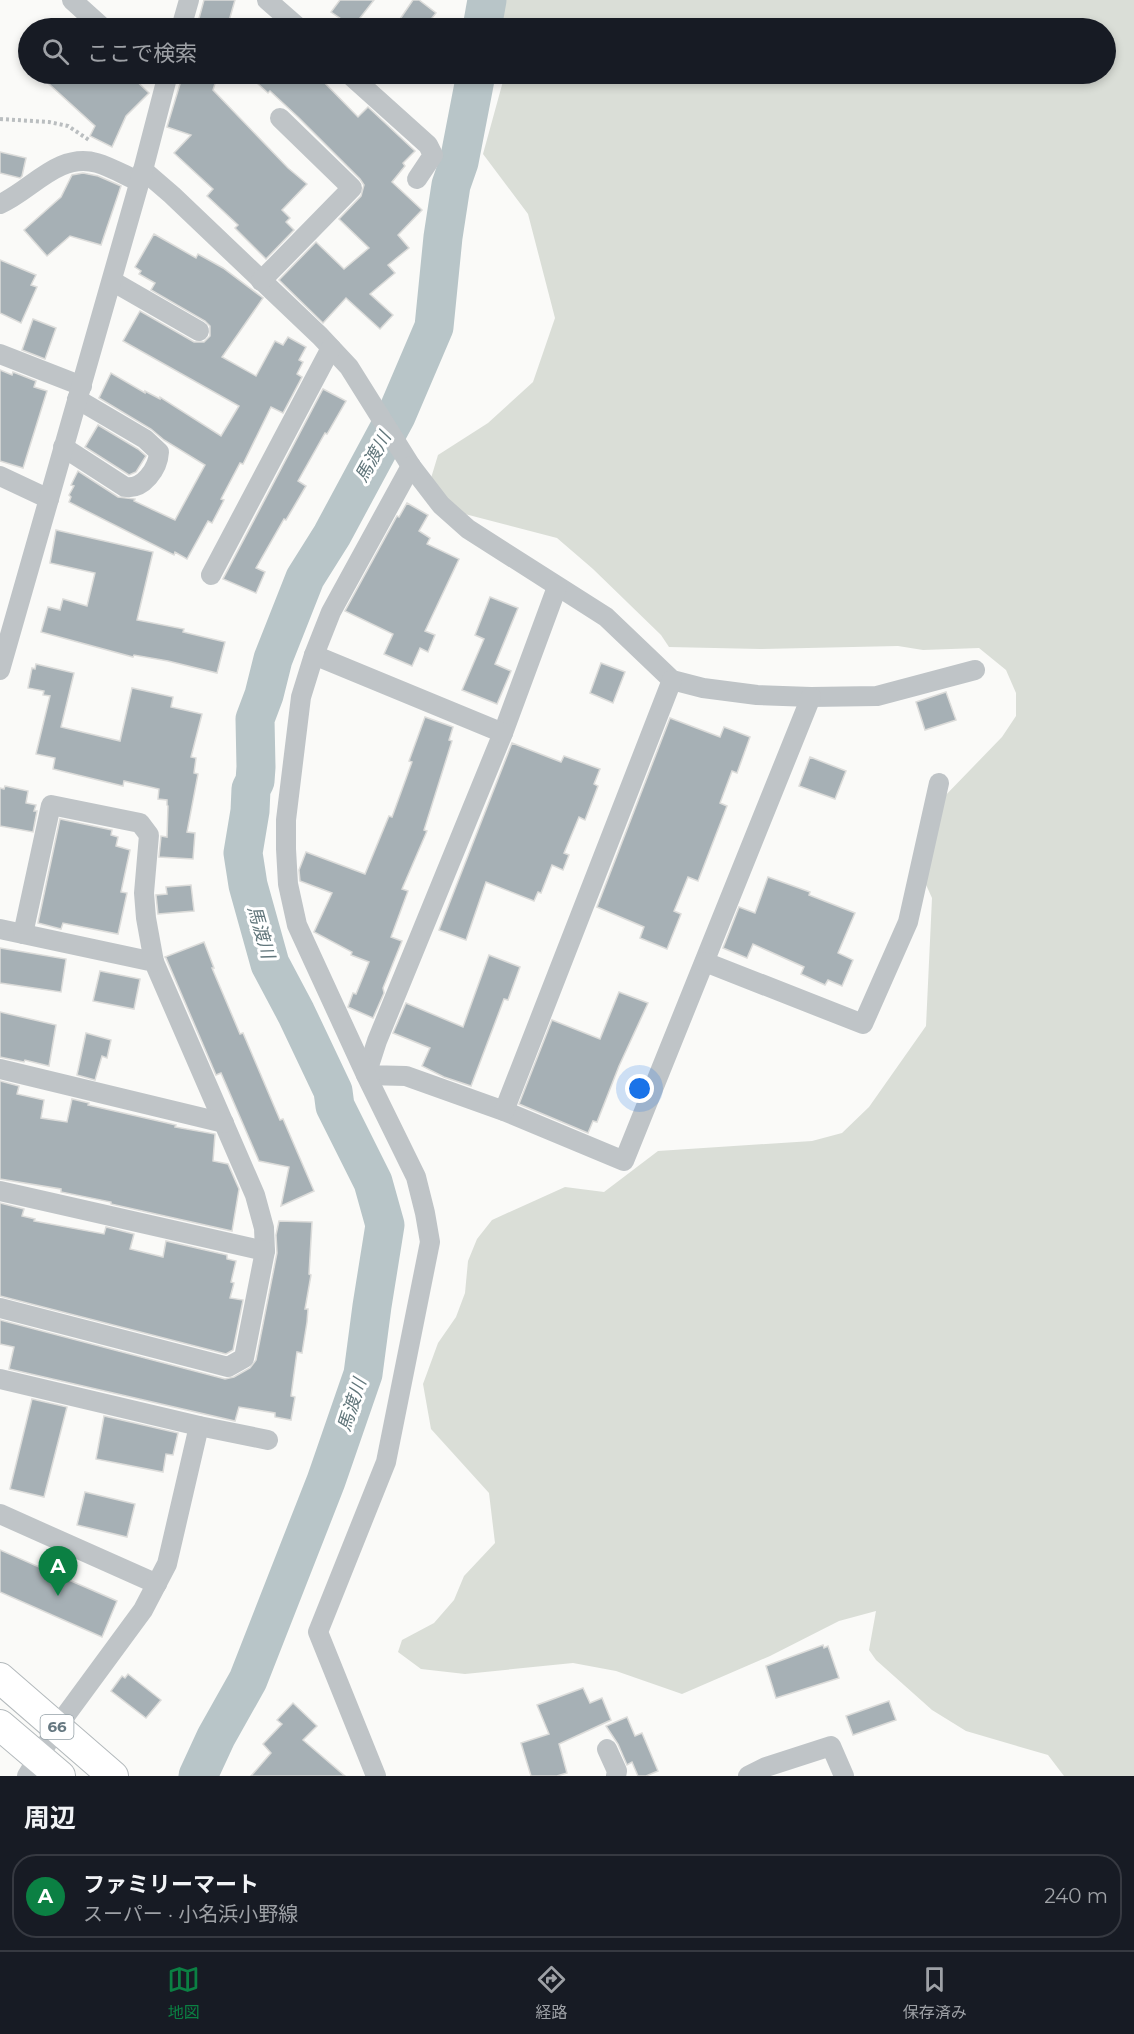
<!DOCTYPE html>
<html lang="ja">
<meta charset="utf-8">
<style>
:root{--surface:#171b24;--page:#242831;--text:#f1f3f6;--muted:#9ea1a6;--line:#363941;--accent:#0b8043}
body{margin:0;font-family:Montserrat,"Noto Sans JP",sans-serif;background:var(--page);color:var(--text)}
.you{position:absolute;left:640px;top:1089px;width:21px;height:21px;margin:-15px;border:4px solid #fff;border-radius:50%;background:#1a73e8;box-shadow:0 0 0 9px #1a73e833}
.badge{display:grid;place-items:center;width:39px;height:39px;border-radius:50%;background:var(--accent);color:#fff;font-size:20px;font-weight:700}
.pin{position:absolute;translate:-50% -50px;filter:drop-shadow(0 2px 3px #0008)}
.pin::after{content:'';position:absolute;top:32px;width:21px;height:18px;background:inherit;clip-path:polygon(0 0,100% 0,50% 100%)}
.list{margin:0;padding:0;list-style:none}
h2{display:flex;justify-content:space-between;align-items:center;height:78px;margin:0;padding:0 24px;font-size:26px}
h2 small{font-size:20px;font-weight:400;color:var(--muted)}
.list li{display:grid;grid-template-columns:39px 1fr auto;gap:18px;align-items:center;box-sizing:border-box;height:84px;margin:0 12px 12px;padding:0 12px;border:2px solid var(--line);border-radius:24px}
.list b{display:block;font-size:22px;white-space:nowrap}
.list p{margin:0;font-size:20px;white-space:nowrap;color:var(--muted)}
.list em{font-size:20px;font-style:normal;color:var(--muted)}
.icon{flex:none;width:33px;height:33px;fill:none;stroke:currentColor;stroke-width:2;stroke-linecap:round;stroke-linejoin:round}
.map{position:relative;flex:none;width:1134px;height:1776px;overflow:hidden}
.search{position:absolute;background:var(--surface);box-shadow:0 3px 9px #0003;left:18px;right:18px;top:18px;height:66px;display:flex;align-items:center;gap:15px;box-sizing:border-box;padding:0 21px;border-radius:33px;color:var(--muted);font-size:22px}
.sheet{height:174px;background:var(--surface)}
nav{display:flex;justify-content:space-around;align-items:center;box-sizing:border-box;height:84px;border-top:2px solid var(--line);background:var(--surface);font-size:16px;color:var(--muted)}
nav a{display:grid;justify-items:center;gap:3px}
nav .on{color:var(--accent)}
.map>svg:first-child{display:block}
.green{fill:#daded7}
.lines{fill:none;stroke-linecap:round;stroke-linejoin:round}
.river{stroke:#b8c5c8;stroke-width:39}
.building{fill:#a6b0b5;stroke:#dcdcda;stroke-width:1.5}
.primary-casing{stroke:#b3b9bc;stroke-width:32}
.path{stroke:#babec0;stroke-width:4;stroke-dasharray:3 3;stroke-linecap:butt}
.street{stroke:#bfc4c7;stroke-width:20}
.primary{stroke:#fff;stroke-width:30}
.labels{text-anchor:middle;stroke-width:6;stroke-linejoin:round;paint-order:stroke}
.shield{fill:#fff;stroke:#94a0a7;stroke-width:1.5}
.shield-label{font-size:15px;font-weight:bold;fill:#667881}
.water-label{font-size:18px;font-style:italic;fill:#61767b;stroke:#fff}
</style>
<div class="map">
<svg width="1134" height="1776" viewBox="0 0 1134 1776">
<rect width="100%" height="100%" fill="#fafaf8"/>
<path class="green" d="M502 0H1134V1776H1064L1048 1755 966 1731 932 1710 876 1660 869 1650 876 1611 839 1621 770 1656 682 1694 616 1671 573 1663 465 1674 421 1669 398 1652 402 1640 434 1623 454 1600 464 1576 495 1543 489 1493 431 1429 423 1384 438 1343 456 1317 465 1293 468 1261 477 1239 492 1220 565 1187 604 1192 658 1151 812 1141 842 1133 869 1107 926 1026 932 898 913 856 941 800 1002 737 1016 716V693L1006 670 979 648 923 650 898 646 760 649 669 647 661 635 593 569 557 538 461 513 428 488 438 455 488 423 533 382 555 318 528 214 483 154 505 74H1106V28H503Z"/>
<g class="lines">
<g class="river">
<path d="M482 28 487 0"/>
<path d="M198 1776 216 1737 248 1680 326 1481 363 1374 372 1306 385 1225 373 1182 335 1106 333 1091 296 1013 270 964 248 885 243 853 250 811 251 789 255 781 256 767 255 719 264 695 273 659 305 578 332 535 396 416 434 327 443 237 451 185 459 162 476 74"/>
</g>
</g>
<g class="building">
<path d="M204 0H235L227 28H208L209 25 198 22Z"/>
<path d="M340 0H374L353 27 331 12Z"/>
<path d="M413 0H419L436 13 424 28H394Z"/>
<path d="M38 74H129L149 93 126 116 112 147 90 136 95 126Z"/>
<path d="M183 74H218L213 90 288 168 307 184 282 210 290 218 286 222 294 230 266 259 235 228 238 225 207 196 213 189 174 153 191 135 167 127Z"/>
<path d="M247 74H316L358 117 368 107 415 151 403 163 405 166 392 182 422 210 398 235 409 248 388 265 395 273 370 294 393 315 380 329 346 298 323 323 279 280 316 242 344 269 369 248 339 219 361 196 364 185 360 179 298 117 270 91 268 93Z"/>
<path d="M0 152 26 158 22 176 20 178 0 173Z"/>
<path d="M83 173 98 176 121 186 101 245 70 236 47 256 24 230 61 197 72 175Z"/>
<path d="M154 234 196 258 198 254 223 268 263 298 222 357 256 376 275 341 283 345 288 337 306 347 299 360 303 362 297 374 302 377 283 413 271 407 243 464 240 463 221 499 224 500 212 523 208 521 187 559 175 552 174 555 69 502 71 497 69 495 74 486 71 485 78 471 118 497 135 499 134 501 175 520 205 465 164 440 151 429 99 398 111 373 145 393V391L160 399V397L221 436 239 406 123 341 140 311 194 342H204L210 336V326L205 321 151 290 155 283 139 274 141 271 135 267Z"/>
<path d="M0 260 36 275 31 285 37 287 21 323 0 313Z"/>
<path d="M33 319 56 328 45 359 22 350Z"/>
<path d="M0 370 12 375 13 372 36 381 34 387 47 391 23 468 0 461Z"/>
<path d="M323 389 346 401 327 434 325 433 298 481 306 486 286 520 284 519 256 568 265 572 256 593 223 579Z"/>
<path d="M98 425 138 449 146 456 136 472 129 475 85 447Z"/>
<path d="M407 503 428 515 419 531 430 538 427 544 459 559 425 631 435 635 428 652 420 648 412 666 384 654 393 634 345 611 397 516 399 517Z"/>
<path d="M56 530 153 552 137 620 184 629 183 632 225 642 217 673 168 661 134 655 133 657 41 632 48 607 60 610 63 599 87 606 95 573 50 563Z"/>
<path d="M490 597 518 608 495 664 511 671 497 704 462 690 484 639 475 635Z"/>
<path d="M601 663 625 672 613 703 590 693Z"/>
<path d="M36 664 74 673 61 727 120 741 132 688 173 697 171 707 202 714 191 757 196 758 194 773 198 774 187 832 195 833 193 859 159 857 161 836 167 837 168 806 167 805V800L158 799 159 789 124 781 123 786 53 769 55 758 36 754 50 696 43 695 44 691 28 688 32 668 35 669Z"/>
<path d="M946 692 956 720 925 730 916 702Z"/>
<path d="M425 717 453 727 449 740 452 741 424 830 427 831 402 889 408 891 391 937 402 941 383 988 384 993 373 1018 348 1007 353 993 356 994 369 962 351 955 352 952 314 932 332 893 300 881 299 870 306 852 365 874 389 816 392 817 412 762 409 761Z"/>
<path d="M670 718 720 737 724 727 750 737 737 773 732 771 720 803 727 806 698 881 688 877 674 911 681 914 667 949 640 938 644 927 597 907Z"/>
<path d="M512 743 561 762 564 756 600 769 594 784 598 786 585 820 579 817 564 853 569 855 563 870 552 865 541 893 538 892 534 901 486 882 466 940 439 930Z"/>
<path d="M810 757 846 771 835 799 799 786Z"/>
<path d="M5 786 28 791 26 803 36 805 34 811H37L33 832 0 826V788L4 789Z"/>
<path d="M60 819 112 830 111 835 118 837 116 846 130 850 121 892 127 893 118 934 63 923 61 929 38 923Z"/>
<path d="M768 877 810 892 809 895 855 913 838 953 853 960 842 986 828 980 825 985 801 974 804 967 753 944 747 958 723 948 739 907 755 913Z"/>
<path d="M191 885 194 911 158 914 156 895 167 894 166 887Z"/>
<path d="M204 942 214 968H212L240 1034 243 1033 280 1120 283 1119 314 1191 281 1206 289 1167 259 1161 221 1073 216 1075 166 958 165 957Z"/>
<path d="M0 948 66 959 61 992 0 983Z"/>
<path d="M489 955 520 967 508 1000 504 999 471 1086 444 1077 422 1066 430 1048 393 1033 406 1003 463 1027Z"/>
<path d="M100 971 140 979 134 1009 93 1001Z"/>
<path d="M619 992 648 1003 619 1066 597 1122 593 1121 588 1133 519 1104 552 1020 600 1039Z"/>
<path d="M0 1012 56 1025 49 1066 25 1060 24 1062 0 1057Z"/>
<path d="M86 1033 111 1040 107 1058 102 1056 95 1080 77 1075Z"/>
<path d="M0 1081 19 1086 17 1094 44 1100 41 1118 67 1122 72 1099 89 1103 88 1105 176 1125 175 1127 215 1134 213 1161 228 1164 239 1189 232 1231 111 1204V1202L61 1192V1189L0 1179Z"/>
<path d="M0 1203 24 1209 22 1216 35 1219 34 1221 104 1234 106 1227 134 1234 130 1249 163 1257 166 1241 227 1255V1259L236 1261 231 1282 234 1283 230 1298 243 1300 233 1350 226 1354 0 1296Z"/>
<path d="M279 1221 312 1222 309 1274 311 1275 305 1309H308L307 1322 302 1353 297 1352 291 1396 295 1397 291 1420 275 1417V1413L239 1407 235 1421 9 1369 14 1347 0 1344V1320L225 1379 234 1377 250 1368 256 1360 277 1253 276 1235Z"/>
<path d="M32 1399 67 1407 44 1497 10 1489Z"/>
<path d="M104 1416 178 1433 173 1455 166 1454 163 1472 96 1459Z"/>
<path d="M85 1492 135 1504 127 1537 77 1525Z"/>
<path d="M0 1550 117 1601 102 1637 0 1592Z"/>
<path d="M823 1645 824 1648 828 1646 839 1678 776 1698 766 1666Z"/>
<path d="M128 1674 161 1700 146 1718 111 1691 122 1676 125 1678Z"/>
<path d="M583 1688 590 1703 602 1698 611 1720 559 1744 567 1773 557 1776H531L521 1743 549 1734 537 1705Z"/>
<path d="M889 1701 896 1720 853 1735 846 1716Z"/>
<path d="M293 1703 317 1726 303 1740 345 1776H251L271 1753 263 1744 282 1724 277 1720Z"/>
<path d="M627 1717 635 1736 642 1733 658 1771 646 1776H638L632 1762 627 1765 618 1744 606 1726Z"/>
</g>
<g class="lines">
<defs>
<g id="primary">
<path d="M0 1678 113 1776"/>
<path d="M0 1725 60 1776"/>
</g>
</defs>
<use href="#primary" class="primary-casing"/>
<path class="path" d="M0 119 49 122 68 126 89 140"/>
<g class="street">
<path d="M72 0 103 28"/>
<path d="M267 0 299 28"/>
<path d="M181 28 189 0"/>
<path d="M349 74 428 145 433 155 417 179"/>
<path d="M143 170 172 195 320 336 349 367 411 466 441 505 468 529 606 617 672 680 703 688 757 695 811 697 877 696 975 670"/>
<path d="M0 204C32 190 58 152 97 163 111 167 126 176 140 182"/>
<path d="M112 281 199 331"/>
<path d="M261 281 352 188 280 118"/>
<path d="M0 354 82 386"/>
<path d="M63 447 125 487C143 490 158 469 159 452L145 439 77 399"/>
<path d="M0 476 49 499"/>
<path d="M211 575 331 348"/>
<path d="M557 587 503 733 377 1041 366 1075 406 1076 504 1111 624 1161 811 697"/>
<path d="M314 655 503 733"/>
<path d="M0 670 143 170 168 74"/>
<path d="M0 929 154 962 255 1195 264 1228 265 1251 244 1358 228 1367 0 1308"/>
<path d="M23 934 51 805 140 823 149 835 144 893 146 918 154 962"/>
<path d="M705 962 863 1024 908 922 939 783"/>
<path d="M0 1069 224 1123"/>
<path d="M504 1111 672 680"/>
<path d="M0 1191 265 1251"/>
<path d="M0 1379 199 1426 268 1440"/>
<path d="M0 1514 157 1584"/>
<path d="M607 1749 617 1771 616 1776"/>
<path d="M27 1776 57 1727 143 1610 167 1564 199 1426"/>
<path d="M376 1776 318 1632 386 1462 430 1242 425 1213 416 1177 366 1075 297 925 288 884 286 849V820L301 697 314 655 331 612 411 466"/>
<path d="M748 1776 766 1767 831 1746 844 1776"/>
</g>
<use href="#primary" class="primary"/>
</g>
<g class="labels">
<rect class="shield" x="40.5" y="1715" width="33" height="24" rx="4.5"/>
<g class="shield-label">
<text x="57" y="1732">66</text>
</g>
<g class="water-label">
<text transform="translate(373 457) rotate(-61)" y="6">馬渡川</text>
<text transform="translate(261 932) rotate(74)" y="6">馬渡川</text>
<text transform="translate(352 1405) rotate(-72)" y="6">馬渡川</text>
</g>
</g>
</svg>
<div class="you"></div>
<div class="pin badge" style="left:58px;top:1596px">A</div>
<div class="search"><svg class="icon" aria-label="search" viewBox="0 0 24 24"><circle cx="10" cy="10" r="6"/><path d="M15 15l6 6"/></svg>ここで検索</div>
</div>
<section class="sheet">
<h2>周辺<small></small></h2>
<ul class="list">
<li><span class="badge">A</span><div><b>ファミリーマート</b><p>スーパー · 小名浜小野線</p></div><em>240 m</em></li>
</ul>
</section>
<nav>
<a class="on"><svg class="icon" aria-label="map" viewBox="0 0 24 24"><path d="M3 6l6-2 6 2 6-2v14l-6 2-6-2-6 2zM9 4v14M15 6v14"/></svg>地図</a>
<a><svg class="icon" aria-label="directions" viewBox="0 0 24 24"><path d="M12 3l9 9-9 9-9-9zM9 14v-3h6M13 9l2 2-2 2"/></svg>経路</a>
<a><svg class="icon" aria-label="saved" viewBox="0 0 24 24"><path d="M7 4h10v16l-5-4-5 4z"/></svg>保存済み</a>
</nav>
